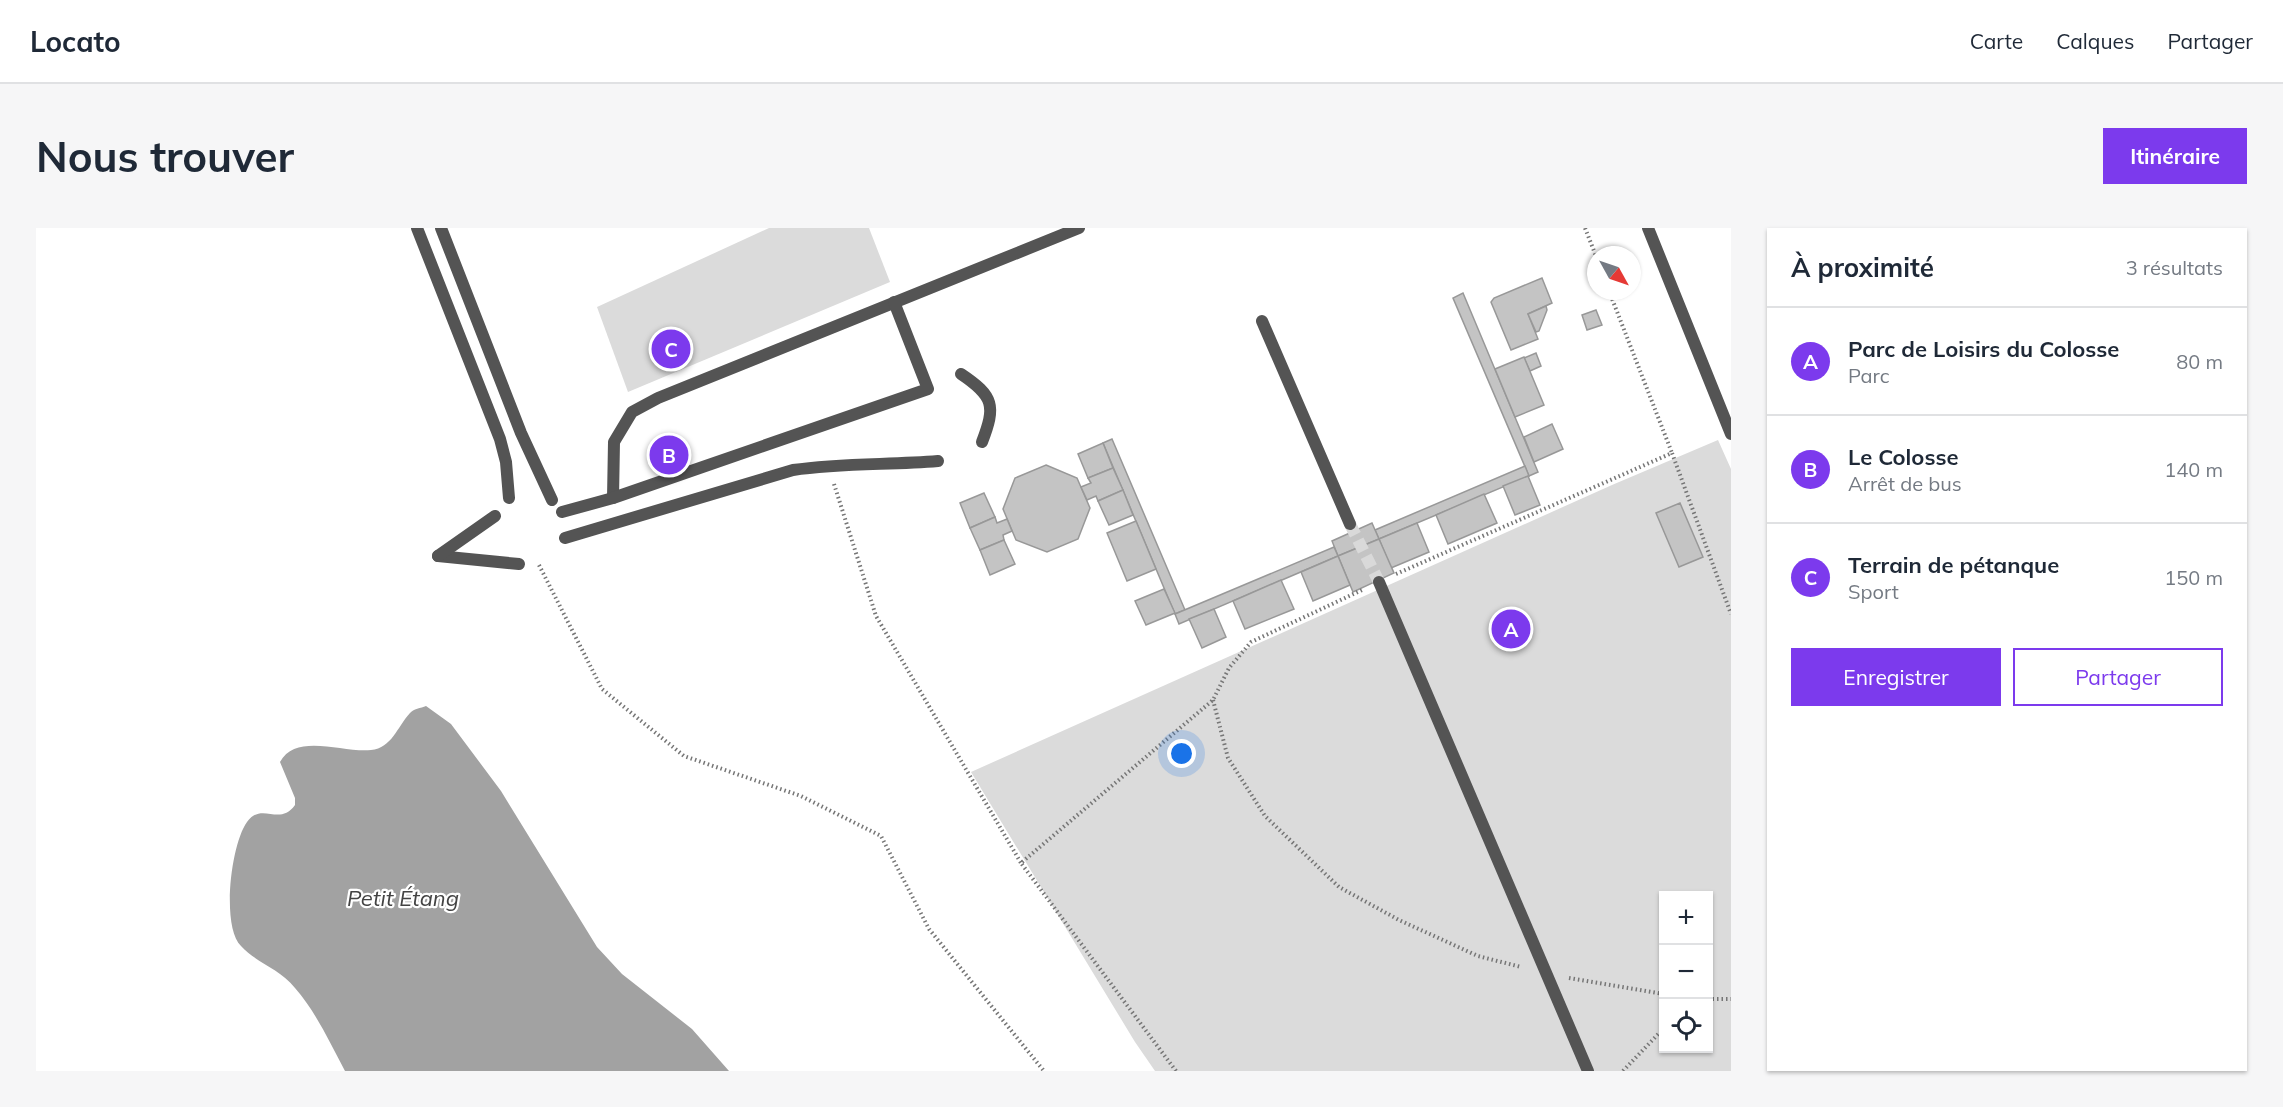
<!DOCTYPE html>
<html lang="fr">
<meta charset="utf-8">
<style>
:root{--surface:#fff;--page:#f6f6f7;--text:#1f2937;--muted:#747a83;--line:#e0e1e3;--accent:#7c3aed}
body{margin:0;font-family:Mulish,sans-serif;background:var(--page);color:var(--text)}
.controls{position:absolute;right:18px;bottom:18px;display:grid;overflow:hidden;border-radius:0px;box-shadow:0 2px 4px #0004}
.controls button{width:54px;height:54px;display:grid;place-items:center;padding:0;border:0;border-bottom:2px solid var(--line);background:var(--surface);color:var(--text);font:30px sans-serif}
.compass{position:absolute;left:1551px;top:18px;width:54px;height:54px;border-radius:50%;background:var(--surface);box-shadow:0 2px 4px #0004;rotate:130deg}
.you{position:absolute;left:1146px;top:526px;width:21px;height:21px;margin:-15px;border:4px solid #fff;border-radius:50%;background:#1a73e8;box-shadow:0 0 0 9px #1a73e833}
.badge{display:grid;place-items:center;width:39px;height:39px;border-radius:50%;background:var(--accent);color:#fff;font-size:20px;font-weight:700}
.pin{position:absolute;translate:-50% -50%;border:3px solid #fff;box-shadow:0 2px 6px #0006}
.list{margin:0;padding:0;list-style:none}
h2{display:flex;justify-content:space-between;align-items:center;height:78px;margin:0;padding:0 24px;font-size:26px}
h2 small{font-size:20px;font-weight:400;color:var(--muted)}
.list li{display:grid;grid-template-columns:39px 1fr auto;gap:18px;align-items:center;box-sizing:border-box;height:108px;padding:0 24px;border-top:2px solid var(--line)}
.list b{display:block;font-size:22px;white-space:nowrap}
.list p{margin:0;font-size:20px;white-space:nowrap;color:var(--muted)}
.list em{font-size:20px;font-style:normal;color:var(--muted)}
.actions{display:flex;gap:12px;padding:18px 24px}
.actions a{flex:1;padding:14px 0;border:2px solid var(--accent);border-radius:0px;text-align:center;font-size:21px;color:var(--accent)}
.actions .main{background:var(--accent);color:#fff}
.icon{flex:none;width:33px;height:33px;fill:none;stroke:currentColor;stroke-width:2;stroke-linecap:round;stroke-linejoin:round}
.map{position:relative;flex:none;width:1695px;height:843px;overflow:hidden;border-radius:0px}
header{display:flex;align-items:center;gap:36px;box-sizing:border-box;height:84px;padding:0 30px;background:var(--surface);border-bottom:2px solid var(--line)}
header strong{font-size:28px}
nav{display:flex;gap:33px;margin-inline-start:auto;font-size:21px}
.intro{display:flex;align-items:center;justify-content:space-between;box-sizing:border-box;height:144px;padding:0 36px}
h1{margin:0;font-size:42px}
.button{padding:15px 27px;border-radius:0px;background:var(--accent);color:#fff;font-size:21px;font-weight:700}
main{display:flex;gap:36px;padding:0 36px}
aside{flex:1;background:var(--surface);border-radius:0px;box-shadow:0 2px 4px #0004}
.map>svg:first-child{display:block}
.green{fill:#dbdbdb;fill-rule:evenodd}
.water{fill:#a2a2a2}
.building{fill:#c4c4c4;stroke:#989898;stroke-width:1.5}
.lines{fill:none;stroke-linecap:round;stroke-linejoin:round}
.street-tunnel{stroke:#d9d9d9;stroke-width:12;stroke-dasharray:12 6;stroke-linecap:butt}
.path{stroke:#767676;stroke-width:4;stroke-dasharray:1.5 3;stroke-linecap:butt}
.lane{stroke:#545454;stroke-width:12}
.street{stroke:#545454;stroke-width:12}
.labels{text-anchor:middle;stroke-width:4.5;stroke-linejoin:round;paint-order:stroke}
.water-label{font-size:22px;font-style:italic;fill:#434343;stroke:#fff}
</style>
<header>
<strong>Locato</strong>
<nav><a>Carte</a><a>Calques</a><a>Partager</a></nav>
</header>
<div class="intro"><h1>Nous trouver</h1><a class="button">Itinéraire</a></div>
<main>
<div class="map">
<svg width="1695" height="843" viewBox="0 0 1695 843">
<rect width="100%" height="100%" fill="#fff"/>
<g class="green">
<path d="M733 0H833L854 54 592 164 561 79Z"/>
<path d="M1682 212 1695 241V843H1119L1099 814 935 544 1576 257ZM1628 668H1672V820H1628Z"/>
</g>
<path class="water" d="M390 478 415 496 465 563 561 719 586 746 656 801 693 843H309C294 815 280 784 259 760 243 740 220 735 205 718 185 698 195 616 211 594 226 573 243 599 259 577V570L244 534C260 504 307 525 335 522 356 520 361 499 374 485 377 481 385 480 390 478Z"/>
<g class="building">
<path d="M1506 50 1516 75 1492 86 1502 111 1475 122 1455 74 1458 70Z"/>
<path d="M1427 65 1502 244 1493 248 1417 70Z"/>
<path d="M1510 78 1511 82 1503 103 1500 104 1492 86Z"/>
<path d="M1560 82 1566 97 1551 102 1546 87Z"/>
<path d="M1500 125 1505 138 1494 143 1488 130Z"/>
<path d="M1488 129 1508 177 1479 189 1459 141Z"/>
<path d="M1516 196 1527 221 1498 234 1488 209Z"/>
<path d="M1076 211 1149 382 1139 386 1067 215Z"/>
<path d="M1067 215 1077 240 1052 250 1042 226Z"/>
<path d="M1010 237 1041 250 1054 280 1042 311 1011 324 980 312 967 281 979 250Z"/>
<path d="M1489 238 1493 248 1343 311 1339 302Z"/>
<path d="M1077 240 1087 262 1062 273 1060 268 1051 272 1045 259 1055 255 1052 250Z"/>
<path d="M1492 248 1504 277 1479 287 1467 258Z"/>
<path d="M1087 262 1097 287 1073 297 1062 273Z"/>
<path d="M948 265 959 289 934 300 924 275Z"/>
<path d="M1448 266 1461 295 1412 316 1400 287Z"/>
<path d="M1644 275 1667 329 1643 339 1620 285Z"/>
<path d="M959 289 961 295 971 291 976 303 967 307 968 312 944 322 934 300Z"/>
<path d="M1100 293 1120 341 1091 353 1071 305Z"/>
<path d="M1336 295 1343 311 1302 328 1296 313Z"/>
<path d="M1381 295 1393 324 1355 340 1343 311Z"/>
<path d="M1343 311 1358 345 1317 364 1302 328Z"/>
<path d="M968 312 979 336 954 347 944 322Z"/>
<path d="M1298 319 1302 328 1143 396 1139 386Z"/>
<path d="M1302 328 1314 357 1277 373 1265 344Z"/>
<path d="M1245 352 1258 381 1209 401 1197 373Z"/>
<path d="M1128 361 1139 385 1110 397 1099 373Z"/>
<path d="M1178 381 1190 409 1166 420 1153 391Z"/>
</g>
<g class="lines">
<path class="street-tunnel" d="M1314 296 1343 354"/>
<g class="path">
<path d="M1549 0 1560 28"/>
<path d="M1573 63 1636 225"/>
<path d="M798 256 840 388 985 635"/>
<path d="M503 337 566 461 648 528 765 568 845 608 893 701 1008 843"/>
<path d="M1360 346 1636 225 1695 386"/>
<path d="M1177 472 1192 530 1229 588 1303 659 1363 692 1442 728 1485 739"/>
<path d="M1533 750 1628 766"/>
<path d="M1672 771H1695"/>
<path d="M1140 843 985 635 1177 472 1193 440 1215 414 1326 362"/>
<path d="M1587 843 1628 800"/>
</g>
<g class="lane">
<path d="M381 0 464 211 470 234 473 270"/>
<path d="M405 0 485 205 516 272"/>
<path d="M1612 0 1695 206"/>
<path d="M925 146C958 168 960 178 946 214"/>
<path d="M577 270 578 214 596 184 622 170 1043 0"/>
<path d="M526 284 577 270 892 161 858 74"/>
<path d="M529 310 757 242C805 235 853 237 902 233"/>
<path d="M402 328 483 336"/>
<path d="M402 328 459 288"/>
</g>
<g class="street">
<path d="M1226 93 1314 296"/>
<path d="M1343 354 1552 843"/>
</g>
</g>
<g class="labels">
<g class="water-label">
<text x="367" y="678">Petit Étang</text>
</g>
</g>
</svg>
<div class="controls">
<button>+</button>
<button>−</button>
<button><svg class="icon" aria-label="locate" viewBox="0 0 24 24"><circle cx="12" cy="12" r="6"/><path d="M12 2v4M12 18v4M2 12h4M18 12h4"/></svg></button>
</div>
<svg class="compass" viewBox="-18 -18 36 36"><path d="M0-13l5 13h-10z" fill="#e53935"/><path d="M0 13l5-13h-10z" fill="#747a83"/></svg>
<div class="you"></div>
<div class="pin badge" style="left:1475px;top:401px">A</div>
<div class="pin badge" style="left:633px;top:227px">B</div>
<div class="pin badge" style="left:635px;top:121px">C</div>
</div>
<aside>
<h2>À proximité<small>3 résultats</small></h2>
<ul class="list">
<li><span class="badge">A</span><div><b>Parc de Loisirs du Colosse</b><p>Parc</p></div><em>80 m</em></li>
<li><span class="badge">B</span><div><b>Le Colosse</b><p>Arrêt de bus</p></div><em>140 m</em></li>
<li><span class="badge">C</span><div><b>Terrain de pétanque</b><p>Sport</p></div><em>150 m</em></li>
</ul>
<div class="actions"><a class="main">Enregistrer</a><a>Partager</a></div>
</aside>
</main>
